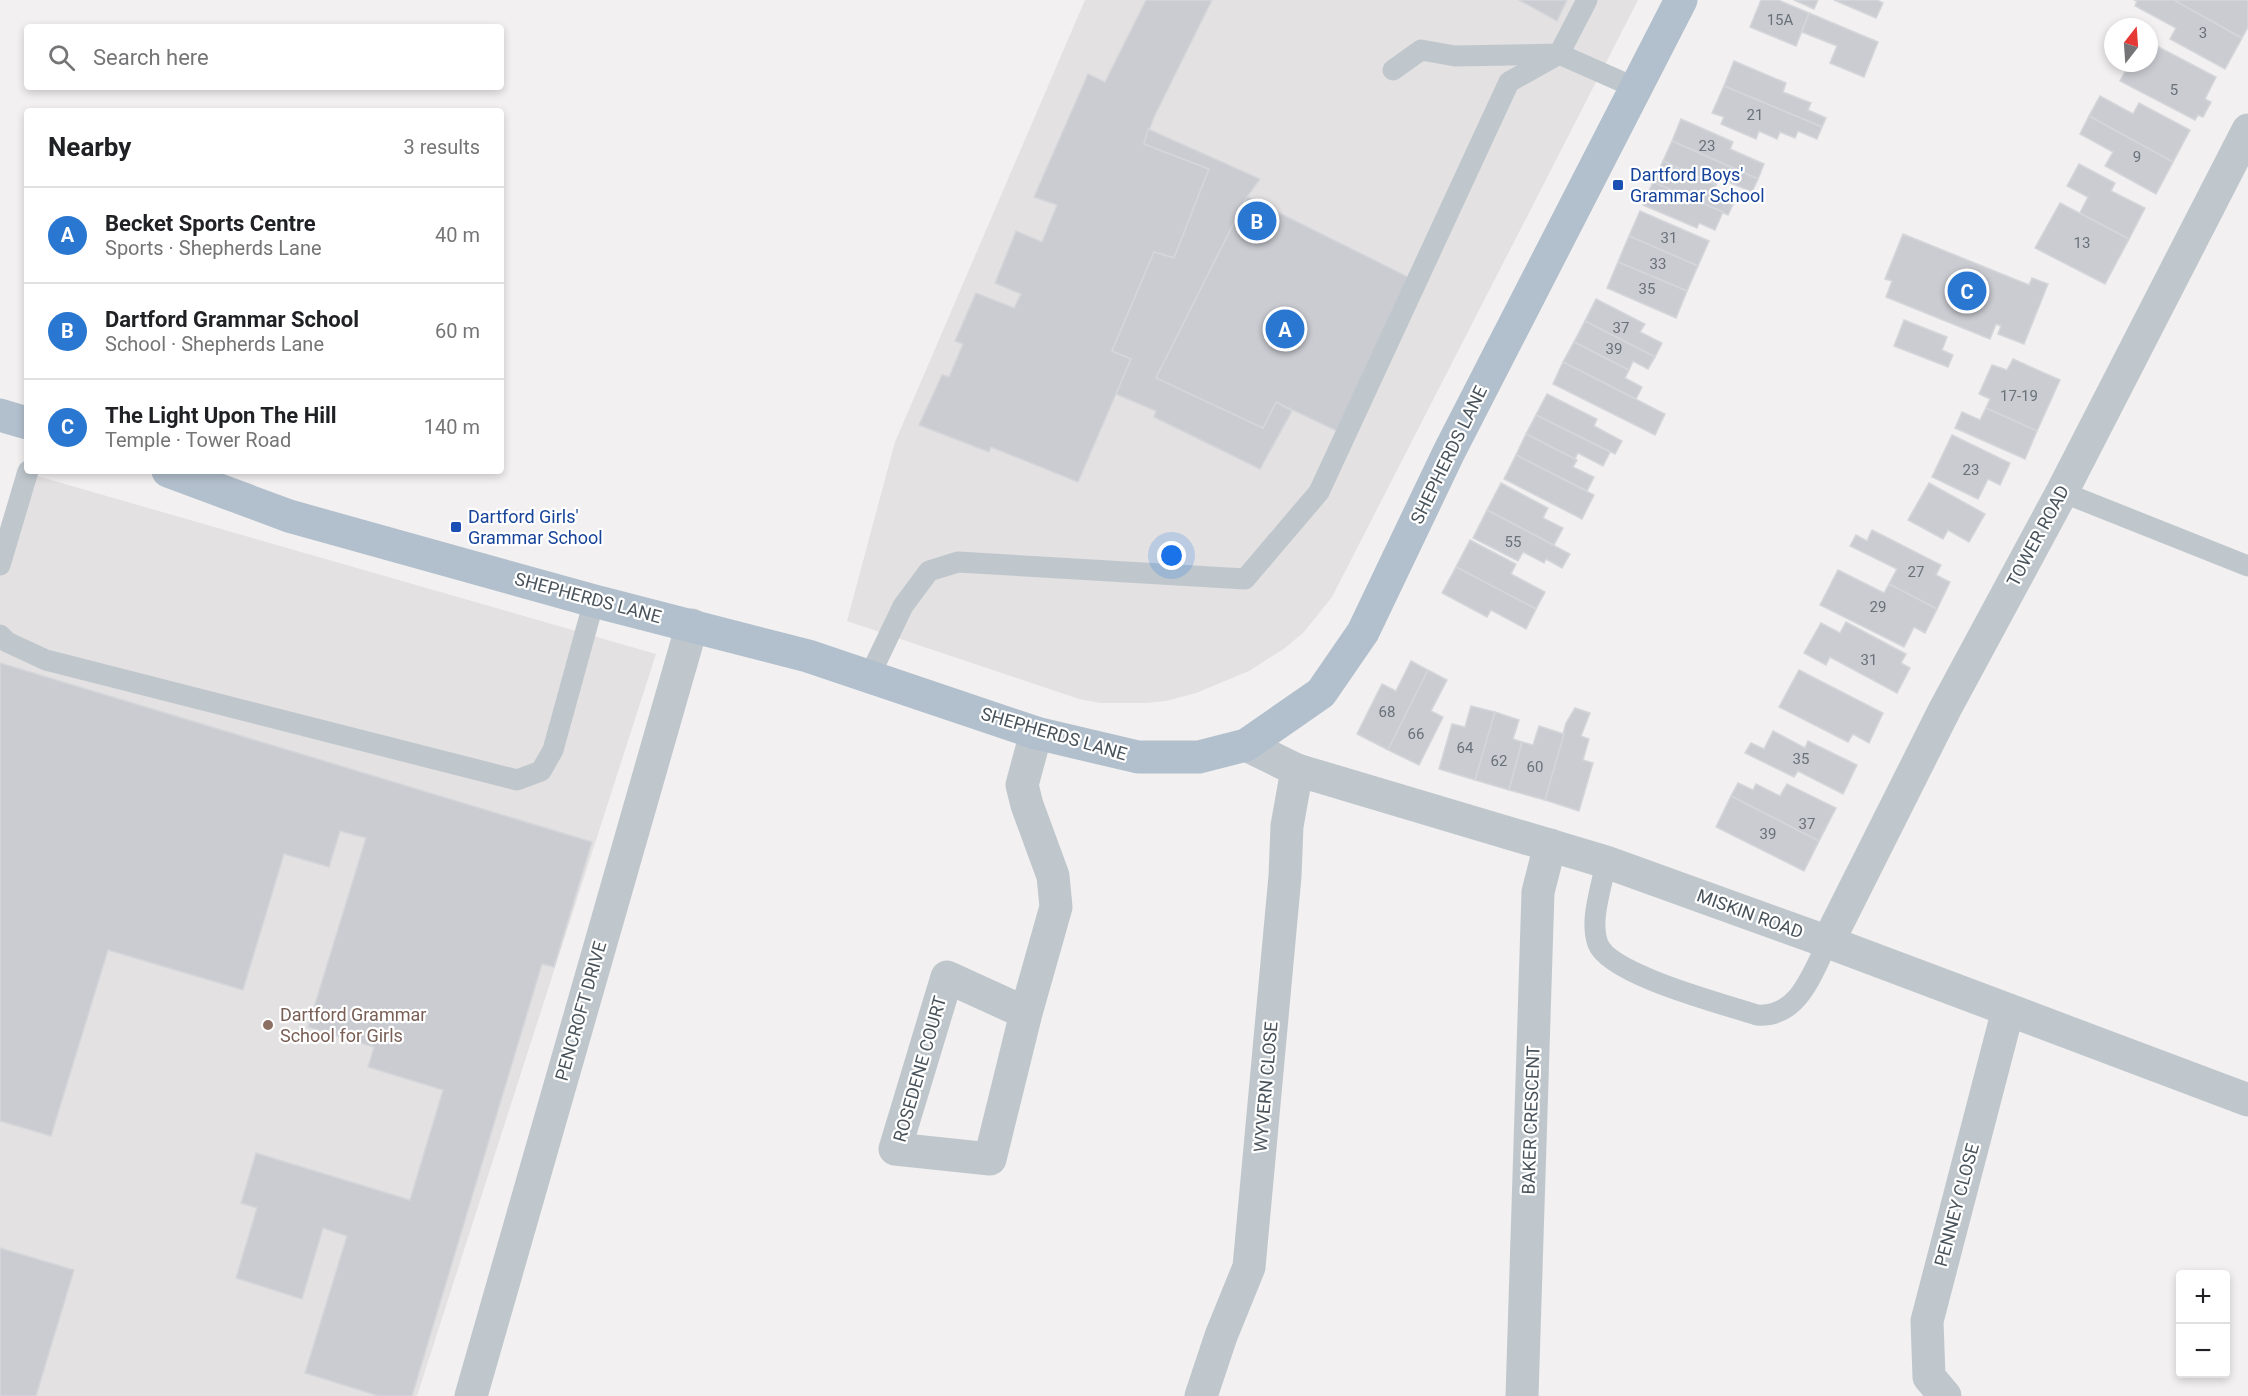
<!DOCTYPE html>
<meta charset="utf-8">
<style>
:root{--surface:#fff;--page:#f2f2f2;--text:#202124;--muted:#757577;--line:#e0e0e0;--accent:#2a77d1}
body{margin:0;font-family:Roboto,sans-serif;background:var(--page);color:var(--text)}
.controls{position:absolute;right:18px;bottom:18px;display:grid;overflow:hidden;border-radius:6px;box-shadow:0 3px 9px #0003}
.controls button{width:54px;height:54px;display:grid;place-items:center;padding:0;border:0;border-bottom:2px solid var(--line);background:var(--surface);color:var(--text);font:30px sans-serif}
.compass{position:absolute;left:2104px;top:18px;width:54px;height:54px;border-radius:50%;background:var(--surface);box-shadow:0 3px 9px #0003;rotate:17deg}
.you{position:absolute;left:1172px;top:556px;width:21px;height:21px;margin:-15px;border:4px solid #fff;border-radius:50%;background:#1a73e8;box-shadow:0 0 0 9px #1a73e833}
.badge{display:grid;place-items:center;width:39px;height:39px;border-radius:50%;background:var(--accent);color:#fff;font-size:20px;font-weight:700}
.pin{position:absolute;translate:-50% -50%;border:3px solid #fff;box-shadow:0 2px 6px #0006}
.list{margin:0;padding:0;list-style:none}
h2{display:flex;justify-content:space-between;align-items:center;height:78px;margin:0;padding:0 24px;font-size:26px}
h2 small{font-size:20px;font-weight:400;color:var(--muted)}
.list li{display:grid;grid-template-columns:39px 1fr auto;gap:18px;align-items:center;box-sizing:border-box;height:96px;padding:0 24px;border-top:2px solid var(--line)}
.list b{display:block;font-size:22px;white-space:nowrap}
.list p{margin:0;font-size:20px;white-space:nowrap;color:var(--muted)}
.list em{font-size:20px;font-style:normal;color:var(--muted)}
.icon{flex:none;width:33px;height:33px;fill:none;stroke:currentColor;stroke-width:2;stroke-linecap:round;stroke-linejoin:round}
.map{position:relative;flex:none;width:2248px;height:1396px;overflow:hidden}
.search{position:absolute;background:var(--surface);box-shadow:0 3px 9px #0003;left:24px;top:24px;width:480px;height:66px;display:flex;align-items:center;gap:15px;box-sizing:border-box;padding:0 21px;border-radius:6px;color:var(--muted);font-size:22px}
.panel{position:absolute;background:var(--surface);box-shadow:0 3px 9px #0003;left:24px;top:108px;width:480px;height:366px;border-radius:6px}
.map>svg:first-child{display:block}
.education{fill:#e3e1e1}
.building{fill:#caccd2;stroke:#d4d6da;stroke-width:1.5}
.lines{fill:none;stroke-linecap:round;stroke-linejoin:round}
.lane{stroke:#bfc7cd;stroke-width:21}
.street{stroke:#bfc7cd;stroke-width:33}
.primary{stroke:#b2bfcc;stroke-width:33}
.transit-dot{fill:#1a4fb4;stroke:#fff;stroke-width:2}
.education-dot{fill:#8d6e63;stroke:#fff;stroke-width:2}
.labels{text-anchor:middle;stroke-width:4.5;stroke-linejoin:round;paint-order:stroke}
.number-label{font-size:15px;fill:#697179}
.transit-label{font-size:18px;fill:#164399;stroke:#fff;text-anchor:start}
.street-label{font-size:18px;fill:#49535b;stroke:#fff}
.education-label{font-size:18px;fill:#785e54;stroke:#fff;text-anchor:start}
</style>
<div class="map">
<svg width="2248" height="1396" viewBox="0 0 2248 1396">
<rect width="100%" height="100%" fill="#f2f0f0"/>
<g class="education">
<path d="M1085 0H1638L1332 597 1304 632 1285 648 1249 671 1196 693 1166 701 1145 703H1101L1079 699 847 621 895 442Z"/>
<path d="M23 472 656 654 417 1396H0V566Z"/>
</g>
<g class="building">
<path d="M1146 0H1212L1154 117 1144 144 1209 169 1174 258 1154 252 1112 351 1131 359 1078 482 991 447 989 452 919 425 942 375 949 377 963 344 955 341 976 293 1014 308 1021 294 995 283 1016 231 1042 242 1057 205 1034 197 1088 74 1105 82Z"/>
<path d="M1519 0H1567L1557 21Z"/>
<path d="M1761 0H1778L1809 13 1796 46 1750 27Z"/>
<path d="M1794 0H1818L1814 9Z"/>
<path d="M1834 0H1877L1883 3 1876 18Z"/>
<path d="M2134 0H2174L2242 38 2225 69 2170 39 2176 28 2135 6 2137 1Z"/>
<path d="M2174 0H2248V27L2242 38Z"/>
<path d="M1809 13 1878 42 1864 77 1830 63 1837 46 1802 32Z"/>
<path d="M2149 42 2216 77 2205 99 2211 102 2203 117 2198 115 2195 120 2120 81 2130 63H2149Z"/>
<path d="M1734 61 1786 83 1783 92 1811 103 1808 110 1826 118 1822 127 1724 86Z"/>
<path d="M1724 86 1822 127 1817 139 1798 131 1795 138 1780 132 1777 139 1759 131 1756 139 1721 124 1724 117 1712 113Z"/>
<path d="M2100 96 2133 114 2139 103 2190 130 2173 162 2089 116Z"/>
<path d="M2089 116 2173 162 2156 194 2105 166 2113 152 2080 134Z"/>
<path d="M1681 119 1733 142 1730 149 1764 164 1758 179 1672 141Z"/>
<path d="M1148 129 1260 179 1247 197 1156 378 1263 428 1276 402 1292 411 1260 469 1154 417 1156 411 1116 394 1131 359 1112 351 1154 252 1174 258 1209 169 1144 144Z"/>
<path d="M1672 141 1758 179 1752 192 1719 178 1716 185 1663 161Z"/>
<path d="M1663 161 1716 185 1714 190 1735 200 1728 215 1653 182Z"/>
<path d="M2079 164 2115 183 2111 191 2145 208 2129 239 2080 213 2088 197 2067 186Z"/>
<path d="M1653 182 1723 212 1715 230 1699 223 1697 228 1643 205Z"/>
<path d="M1247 197 1414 280 1337 431 1276 402 1263 428 1156 378Z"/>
<path d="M2060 203 2129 239 2105 284 2035 248Z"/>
<path d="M1640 211 1709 241 1698 266 1629 236Z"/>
<path d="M1903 234 2029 285 2032 278 2048 284 2024 344 1998 334 2001 326 1996 324 1990 339 1886 297 1892 281 1885 279Z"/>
<path d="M1629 236 1698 266 1687 291 1618 262Z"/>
<path d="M1618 262 1687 291 1676 318 1607 288Z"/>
<path d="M1596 299 1645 324 1640 332 1662 343 1655 357 1585 321Z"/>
<path d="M1904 320 1947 337 1942 350 1953 355 1948 367 1894 346Z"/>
<path d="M1585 321 1655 357 1648 369 1633 361 1629 370 1574 342Z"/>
<path d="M1574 342 1629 370 1625 378 1642 387 1636 399 1563 362Z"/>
<path d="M2013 359 2060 380 2037 431 1986 408 1990 399 1979 394 1992 365 2007 370Z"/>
<path d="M1563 362 1665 414 1655 435 1553 384Z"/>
<path d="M1547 394 1597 419 1594 426 1622 441 1615 454 1536 415Z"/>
<path d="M1986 408 2037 431 2025 459 1955 428 1962 412 1980 420Z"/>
<path d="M1536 415 1610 452 1603 466 1578 453 1575 459 1526 434Z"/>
<path d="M1526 434 1577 460 1573 467 1594 477 1587 491 1516 455Z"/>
<path d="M1952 435 2010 463 2000 485 1988 479 1978 499 1932 477Z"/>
<path d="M1516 455 1594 495 1582 519 1504 479Z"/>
<path d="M1501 483 1548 508 1543 518 1563 528 1554 545 1487 510Z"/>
<path d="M1929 483 1985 514 1969 542 1948 530 1943 539 1908 520Z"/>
<path d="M1487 510 1570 554 1562 568 1546 559 1544 563 1523 552 1518 561 1473 538Z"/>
<path d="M1872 530 1941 565 1936 575 1950 582 1937 609 1889 584 1897 569 1850 546 1856 535 1867 541Z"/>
<path d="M1470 540 1516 564 1511 574 1545 592 1536 609 1456 567Z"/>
<path d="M1456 567 1536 609 1526 629 1491 610 1487 617 1442 593Z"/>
<path d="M1838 570 1884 593 1889 584 1937 609 1925 633 1914 627 1904 647 1820 605Z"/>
<path d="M1846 622 1906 654 1901 663 1910 668 1897 693 1830 657 1826 665 1804 653 1821 623 1840 633Z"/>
<path d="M1411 661 1428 670 1388 750 1357 734 1382 684 1396 691Z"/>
<path d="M0 663 592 842 554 967 542 964 412 1396H379L305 1373 347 1236 323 1228 302 1299 236 1278 257 1208 241 1203 256 1153 410 1200 443 1090 368 1067 374 1047 308 1027 366 838 340 831 329 867 284 854 243 990 108 950 51 1136 0 1121Z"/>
<path d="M1428 670 1447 680 1431 711 1443 717 1419 765 1388 750Z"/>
<path d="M1799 670 1883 713 1869 743 1853 734 1848 742 1779 707Z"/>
<path d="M1471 706 1495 712 1475 780 1439 769 1452 724 1465 727Z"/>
<path d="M1575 708 1590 713 1581 736 1589 739 1583 760 1593 763 1579 811 1545 800 1566 723Z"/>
<path d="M1495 712 1519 720 1513 739 1522 742 1509 790 1475 780Z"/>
<path d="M1539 726 1564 734 1545 800 1509 790 1522 742 1533 745Z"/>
<path d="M1773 731 1805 748 1808 741 1857 765 1843 794 1798 771 1794 777 1745 753 1751 743 1764 749Z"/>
<path d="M1738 783 1753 790 1756 784 1780 796 1787 784 1836 808 1819 841 1731 796Z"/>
<path d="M1731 796 1819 841 1804 871 1716 827Z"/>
<path d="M0 1248 74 1270 36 1396H0Z"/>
</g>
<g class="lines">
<g class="lane">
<path d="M1393 70 1421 50 1455 56 1559 54 1587 0"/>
<path d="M2062 492 2248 566"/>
<path d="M0 565 28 471"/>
<path d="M0 635 7 642 46 660 517 780 541 771 553 750 594 601"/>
<path d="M869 677 903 606 929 571 958 562 1245 579 1319 492 1509 82 1559 54 1636 88"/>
<path d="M1606 862C1602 887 1589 920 1598 944 1610 975 1724 1004 1757 1015 1799 1018 1812 973 1828 942"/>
</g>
<g class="street">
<path d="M1246 745 1297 770 1606 862 1828 942 2248 1100"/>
<path d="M1828 942 1945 709 2062 492 2248 130"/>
<path d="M1026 1013 947 977 895 1149 990 1159 1026 1013 1056 907 1053 876 1027 805 1022 785 1036 733"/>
<path d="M471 1396 692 625"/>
<path d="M1201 1396 1221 1336 1249 1267 1285 876 1287 826 1297 770"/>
<path d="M1522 1396 1538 892 1550 845"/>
<path d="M1945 1396 1929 1377 1927 1321 2008 1010"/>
</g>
<g class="primary">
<path d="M0 415 27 423"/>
<path d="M168 471 289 516 594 601 808 656 1036 733 1138 757H1199L1246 745 1321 693 1363 632 1449 452 1681 0"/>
</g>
</g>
<g class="transit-dot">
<rect x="1612" y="179" width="12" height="12" rx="3"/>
<rect x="450" y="521" width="12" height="12" rx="3"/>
</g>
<circle class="education-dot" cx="268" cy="1025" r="6"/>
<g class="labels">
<g class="number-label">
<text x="1780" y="25">15A</text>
<text x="2203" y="38">3</text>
<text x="2174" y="95">5</text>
<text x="1755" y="120">21</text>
<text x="1707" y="151">23</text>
<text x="2137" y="162">9</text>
<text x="1669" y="243">31</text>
<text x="2082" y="248">13</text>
<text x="1658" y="269">33</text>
<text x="1647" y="294">35</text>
<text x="1621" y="333">37</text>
<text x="1614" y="354">39</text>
<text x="2019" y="401">17-19</text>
<text x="1971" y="475">23</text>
<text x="1513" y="547">55</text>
<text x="1916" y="577">27</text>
<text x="1878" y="612">29</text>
<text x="1869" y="665">31</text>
<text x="1387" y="717">68</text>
<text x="1416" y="739">66</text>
<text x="1465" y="753">64</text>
<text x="1801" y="764">35</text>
<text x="1499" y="766">62</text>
<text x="1535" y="772">60</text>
<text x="1807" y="829">37</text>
<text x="1768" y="839">39</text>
</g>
<g class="transit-label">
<text x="1630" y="181">Dartford Boys'<tspan x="1630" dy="21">Grammar School</tspan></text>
<text x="468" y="523">Dartford Girls'<tspan x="468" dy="21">Grammar School</tspan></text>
</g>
<g class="street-label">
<text transform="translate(1449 455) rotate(-64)" y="6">SHEPHERDS LANE</text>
<text transform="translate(2038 536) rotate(-62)" y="6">TOWER ROAD</text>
<text transform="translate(588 598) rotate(15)" y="6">SHEPHERDS LANE</text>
<text transform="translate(1054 734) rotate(16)" y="6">SHEPHERDS LANE</text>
<text transform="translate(1750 914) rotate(20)" y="6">MISKIN ROAD</text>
<text transform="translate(581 1011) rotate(-74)" y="6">PENCROFT DRIVE</text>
<text transform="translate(920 1069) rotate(-74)" y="6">ROSEDENE COURT</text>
<text transform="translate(1266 1087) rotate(-85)" y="6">WYVERN CLOSE</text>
<text transform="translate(1531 1120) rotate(-88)" y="6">BAKER CRESCENT</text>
<text transform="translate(1957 1205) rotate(-75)" y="6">PENNEY CLOSE</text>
</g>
<g class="education-label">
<text x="280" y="1021">Dartford Grammar<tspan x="280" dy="21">School for Girls</tspan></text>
</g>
</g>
</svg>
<div class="controls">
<button>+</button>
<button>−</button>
</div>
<svg class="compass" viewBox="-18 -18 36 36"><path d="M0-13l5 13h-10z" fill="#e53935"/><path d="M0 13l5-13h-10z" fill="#757577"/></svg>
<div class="you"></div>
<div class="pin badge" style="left:1285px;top:329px">A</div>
<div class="pin badge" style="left:1257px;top:221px">B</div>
<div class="pin badge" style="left:1967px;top:291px">C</div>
<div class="search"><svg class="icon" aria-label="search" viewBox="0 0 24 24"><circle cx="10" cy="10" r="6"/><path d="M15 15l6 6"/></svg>Search here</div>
<section class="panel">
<h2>Nearby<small>3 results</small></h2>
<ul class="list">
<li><span class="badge">A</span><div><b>Becket Sports Centre</b><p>Sports · Shepherds Lane</p></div><em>40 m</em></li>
<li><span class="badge">B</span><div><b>Dartford Grammar School</b><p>School · Shepherds Lane</p></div><em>60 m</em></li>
<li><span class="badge">C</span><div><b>The Light Upon The Hill</b><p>Temple · Tower Road</p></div><em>140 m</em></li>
</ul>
</section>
</div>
